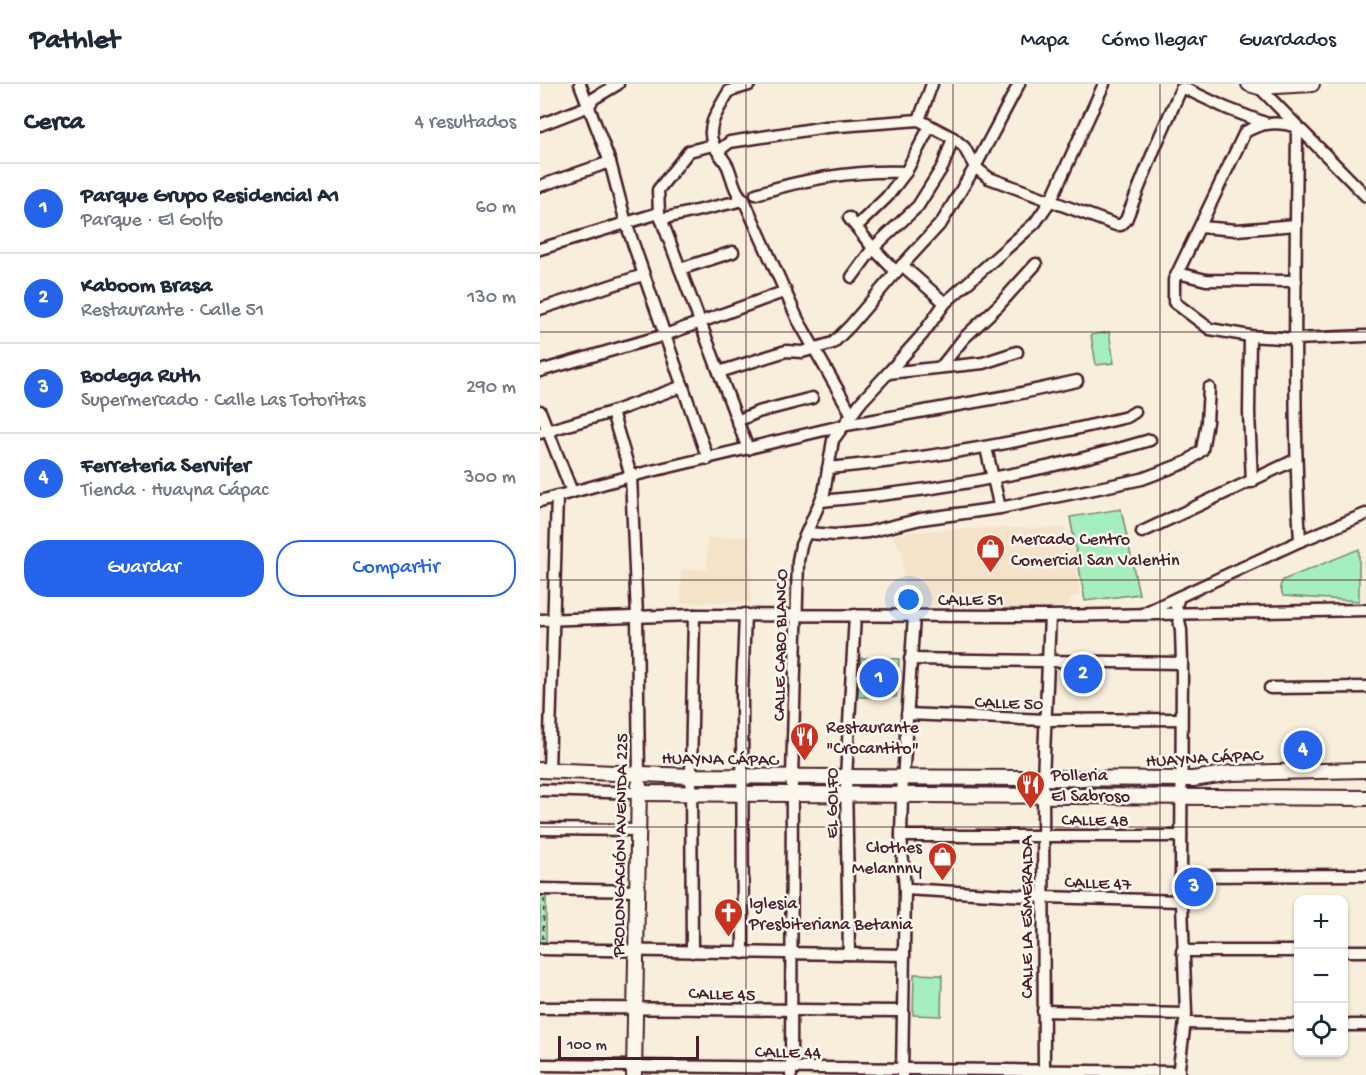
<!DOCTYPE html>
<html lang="es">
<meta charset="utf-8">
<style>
:root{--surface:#fff;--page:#f6f6f7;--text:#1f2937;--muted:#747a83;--line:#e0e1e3;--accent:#2563eb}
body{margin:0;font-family:"Gochi Hand",sans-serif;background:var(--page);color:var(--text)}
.controls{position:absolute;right:18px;bottom:18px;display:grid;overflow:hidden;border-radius:12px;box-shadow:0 2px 4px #0004}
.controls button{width:54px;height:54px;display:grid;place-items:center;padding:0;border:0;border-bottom:2px solid var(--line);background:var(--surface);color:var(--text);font:30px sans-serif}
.scale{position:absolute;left:18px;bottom:15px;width:141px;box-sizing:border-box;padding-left:6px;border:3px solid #4a1f2b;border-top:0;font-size:16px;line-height:21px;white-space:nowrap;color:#4a1f2b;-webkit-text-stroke:4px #fbf7ec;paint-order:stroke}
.you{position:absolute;left:369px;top:516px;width:21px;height:21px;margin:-15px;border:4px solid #fff;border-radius:50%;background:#1a73e8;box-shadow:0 0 0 9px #1a73e833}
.badge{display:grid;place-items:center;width:39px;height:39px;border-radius:50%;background:var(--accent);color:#fff;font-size:20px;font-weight:700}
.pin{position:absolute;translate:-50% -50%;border:3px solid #fff;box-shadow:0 2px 6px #0006}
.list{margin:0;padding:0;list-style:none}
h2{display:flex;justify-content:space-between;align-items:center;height:78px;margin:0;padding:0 24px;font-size:26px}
h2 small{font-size:20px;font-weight:400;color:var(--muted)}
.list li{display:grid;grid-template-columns:39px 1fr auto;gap:18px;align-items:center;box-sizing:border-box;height:90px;padding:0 24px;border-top:2px solid var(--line)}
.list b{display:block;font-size:22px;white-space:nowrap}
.list p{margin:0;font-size:20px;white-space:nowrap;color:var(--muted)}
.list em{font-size:20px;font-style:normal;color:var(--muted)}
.actions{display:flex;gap:12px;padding:18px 24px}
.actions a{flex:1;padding:14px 0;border:2px solid var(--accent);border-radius:24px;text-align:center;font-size:21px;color:var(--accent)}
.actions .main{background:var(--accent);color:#fff}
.icon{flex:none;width:33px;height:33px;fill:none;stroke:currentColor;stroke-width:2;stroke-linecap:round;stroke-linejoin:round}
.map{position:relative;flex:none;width:826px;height:991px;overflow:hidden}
header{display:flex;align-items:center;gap:36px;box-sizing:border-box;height:84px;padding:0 30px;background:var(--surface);border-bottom:2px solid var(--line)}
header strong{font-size:28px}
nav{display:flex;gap:33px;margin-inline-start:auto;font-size:21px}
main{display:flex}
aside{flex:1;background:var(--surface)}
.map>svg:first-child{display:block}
.built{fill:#f4e3c9}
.green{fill:#a5eebd;stroke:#788674;stroke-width:1.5}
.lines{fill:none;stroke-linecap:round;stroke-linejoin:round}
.minor-casing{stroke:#4a1f2b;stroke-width:15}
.major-casing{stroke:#4a1f2b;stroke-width:18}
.path{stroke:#4a1f2b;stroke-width:1.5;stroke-dasharray:4.5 4.5;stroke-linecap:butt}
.minor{stroke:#fbf7ec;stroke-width:10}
.major{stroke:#fbf7ec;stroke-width:14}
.grid{fill:none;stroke:#4a1f2b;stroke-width:1.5;stroke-opacity:0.55}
.labels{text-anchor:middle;stroke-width:5;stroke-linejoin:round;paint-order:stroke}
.poi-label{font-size:18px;fill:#4a1f2b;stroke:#fbf7ec;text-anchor:start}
.street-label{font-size:18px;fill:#4a1f2b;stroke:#fbf7ec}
</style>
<header>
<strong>Pathlet</strong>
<nav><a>Mapa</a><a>Cómo llegar</a><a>Guardados</a></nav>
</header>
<main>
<aside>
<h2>Cerca<small>4 resultados</small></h2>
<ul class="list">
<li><span class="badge">1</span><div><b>Parque Grupo Residencial A1</b><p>Parque · El Golfo</p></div><em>60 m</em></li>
<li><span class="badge">2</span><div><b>Kaboom Brasa</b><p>Restaurante · Calle 51</p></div><em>130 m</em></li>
<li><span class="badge">3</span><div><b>Bodega Ruth</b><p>Supermercado · Calle Las Totoritas</p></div><em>290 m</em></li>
<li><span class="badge">4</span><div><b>Ferreteria Servifer</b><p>Tienda · Huayna Cápac</p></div><em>300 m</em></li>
</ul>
<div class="actions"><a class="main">Guardar</a><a>Compartir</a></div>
</aside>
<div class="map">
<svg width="826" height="991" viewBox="0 0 826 991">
<rect width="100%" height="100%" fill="#f8eedc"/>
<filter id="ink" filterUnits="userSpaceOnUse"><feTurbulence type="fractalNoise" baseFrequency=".0167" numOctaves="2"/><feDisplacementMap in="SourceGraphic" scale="12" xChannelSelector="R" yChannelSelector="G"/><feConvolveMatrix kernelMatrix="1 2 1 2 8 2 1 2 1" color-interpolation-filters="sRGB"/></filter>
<g filter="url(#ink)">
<g class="built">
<path d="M483 444H525L531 454 540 512 530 514V522L466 527 457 524 364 521 363 467 354 456 355 450 406 445Z"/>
<path d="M210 453 211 518 141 519V485H167V454Z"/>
</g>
<g class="green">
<path d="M569 248 574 279 556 281 551 251Z"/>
<path d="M581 425 599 510 545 517 530 433Z"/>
<path d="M819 465V517L743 512 740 502 743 496Z"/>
<path d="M321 574 359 575 356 613H318Z"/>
<path d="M0 811 6 812V858H0Z"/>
<path d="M374 890 402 891 401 932 373 931Z"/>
</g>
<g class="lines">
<defs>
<g id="minor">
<path d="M40 0 70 78 86 139 168 375"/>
<path d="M209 1 189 7C181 22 165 42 173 59 176 68 184 74 188 83 193 95 194 108 204 116L258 236 311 329"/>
<path d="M719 3 826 112"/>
<path d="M379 36 392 0"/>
<path d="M0 41 49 22 53 15 78 0"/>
<path d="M173 61 149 67 118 106 119 129 208 365"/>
<path d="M178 67 190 58 286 43 379 36 413 54 424 63 435 83 449 94 576 141H581L586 136 616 61 641 5 644 4 686 24 725 39"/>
<path d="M0 102 70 78"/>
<path d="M216 110C264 95 316 86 366 88"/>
<path d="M309 134 333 164 356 188"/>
<path d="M121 135 204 116"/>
<path d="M317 142 347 113 366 88 390 42"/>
<path d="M660 143 697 146 756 141"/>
<path d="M0 165 119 129"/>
<path d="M362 181 405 219"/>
<path d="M140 185 193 168"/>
<path d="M638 189 666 196 756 197"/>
<path d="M312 193 333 164 378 122 403 82 413 54"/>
<path d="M0 225 103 191"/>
<path d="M710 252 709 329 712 398"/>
<path d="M401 283 424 254 459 221 496 180"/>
<path d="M0 287 125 251 246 207"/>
<path d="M179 288 246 267 262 268 293 259 310 242 356 188 402 138 435 83 479 0"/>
<path d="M348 289 382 251 405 219 495 139 511 116 564 0"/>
<path d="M0 327 32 408"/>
<path d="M72 328 91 392 97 532 99 690"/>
<path d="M197 337 218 328 272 314"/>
<path d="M0 349 72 328 143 302"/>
<path d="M446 364 460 424"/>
<path d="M288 384C390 375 488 357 587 333L595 328"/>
<path d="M0 417 91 392 301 342 468 312 537 297"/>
<path d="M281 417C391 408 503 388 610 356"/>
<path d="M602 448 755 376"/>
<path d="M267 449 295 451 328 448 381 435 460 424 554 405 602 395 647 378 662 366 667 338 669 304"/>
<path d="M760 457C752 319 756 181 757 43 738 37 722 38 705 48L634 196V218L670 245 710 252 756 255 826 252"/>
<path d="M604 529 760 457 826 430"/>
<path d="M0 536 154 531 510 532 826 526"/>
<path d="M370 575 642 579"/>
<path d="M730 604 826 603"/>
<path d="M367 630 506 636 641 635"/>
<path d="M9 686 17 412"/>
<path d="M0 706 99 709"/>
<path d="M0 745 98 746"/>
<path d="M361 752H641"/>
<path d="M641 792 826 791"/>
<path d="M0 805 97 807"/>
<path d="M365 805 504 813 641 817"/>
<path d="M0 865 364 871"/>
<path d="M642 867H758"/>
<path d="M804 867H826"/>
<path d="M152 868 151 692 154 531"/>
<path d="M203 869 202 609 205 530"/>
<path d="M309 870 306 694 315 531"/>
<path d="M0 924C121 923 242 927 363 927"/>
<path d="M503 927 646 930"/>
<path d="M645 939 758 941"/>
<path d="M804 941H826"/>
<path d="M0 981 639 988"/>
<path d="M251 991 252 693 258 477 261 461 284 409 293 356 321 318 348 289 443 279 477 268"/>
<path d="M362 991 365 805 361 752 362 711 374 532"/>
<path d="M504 991 503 695 510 532"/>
<path d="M638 991 646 930 641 792 642 579 641 546 636 522 639 513"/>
</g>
<g id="major">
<path d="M709 0 719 3 772 0"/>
<path d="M0 686 151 692 653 695 691 689 826 686"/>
<path d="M99 709 826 714"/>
<path d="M94 991 99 701"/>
</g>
</defs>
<use href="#minor" class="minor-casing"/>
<use href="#major" class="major-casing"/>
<path class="path" d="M3 855 4 815"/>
<use href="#minor" class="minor"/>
<use href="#major" class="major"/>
</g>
</g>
<path class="grid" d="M206 0V991M413 0V991M620 0V991M0 248H826M0 496H826M0 743H826"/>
<defs>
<symbol id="shop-pin" viewBox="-11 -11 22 30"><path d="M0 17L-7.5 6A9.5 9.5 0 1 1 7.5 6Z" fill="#c8321e" stroke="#fbf7ec"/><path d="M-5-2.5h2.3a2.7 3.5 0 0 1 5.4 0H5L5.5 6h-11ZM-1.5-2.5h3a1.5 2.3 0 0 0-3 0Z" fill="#fff"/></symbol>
<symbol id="restaurant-pin" viewBox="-11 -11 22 30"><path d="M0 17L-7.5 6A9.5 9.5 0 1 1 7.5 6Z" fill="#c8321e" stroke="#fbf7ec"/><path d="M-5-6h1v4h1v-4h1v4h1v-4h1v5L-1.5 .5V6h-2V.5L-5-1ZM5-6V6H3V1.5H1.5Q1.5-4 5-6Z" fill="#fff"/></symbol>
<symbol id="church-pin" viewBox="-11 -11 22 30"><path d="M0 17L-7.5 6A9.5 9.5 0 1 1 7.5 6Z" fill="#c8321e" stroke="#fbf7ec"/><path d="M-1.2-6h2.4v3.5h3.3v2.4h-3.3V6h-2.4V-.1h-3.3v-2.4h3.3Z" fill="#fff"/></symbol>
</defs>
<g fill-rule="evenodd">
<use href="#shop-pin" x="434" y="448" width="33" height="45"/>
<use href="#restaurant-pin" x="248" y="636" width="33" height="45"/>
<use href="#restaurant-pin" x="474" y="684" width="33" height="45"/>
<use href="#shop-pin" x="386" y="756" width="33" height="45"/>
<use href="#church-pin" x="172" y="812" width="33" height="45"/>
</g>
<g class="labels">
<g class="poi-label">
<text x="471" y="460">Mercado Centro<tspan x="471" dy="21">Comercial San Valentin</tspan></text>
<text x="286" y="648">Restaurante<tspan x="286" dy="21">"Crocantito"</tspan></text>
<text x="511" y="696">Polleria<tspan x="511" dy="21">El Sabroso</tspan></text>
<text x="382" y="768" text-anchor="end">Clothes<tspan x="382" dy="21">Melannny</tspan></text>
<text x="209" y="824">Iglesia<tspan x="209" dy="21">Presbiteriana Betania</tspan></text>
</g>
<g class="street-label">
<text x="431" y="521">CALLE 51</text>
<text transform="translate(239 561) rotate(-89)" y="6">CALLE CABO BLANCO</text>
<text transform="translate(469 618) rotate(2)" y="6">CALLE 50</text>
<text transform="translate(664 673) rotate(-3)" y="6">HUAYNA CÁPAC</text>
<text transform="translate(180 674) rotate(1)" y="6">HUAYNA CÁPAC</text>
<text transform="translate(291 719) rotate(-90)" y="6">EL GOLFO</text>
<text transform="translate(555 735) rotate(1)" y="6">CALLE 48</text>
<text transform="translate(79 761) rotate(-89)" y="6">PROLONGACIÓN AVENIDA 225</text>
<text transform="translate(558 798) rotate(2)" y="6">CALLE 47</text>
<text transform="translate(486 833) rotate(-90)" y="6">CALLE LA ESMERALDA</text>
<text transform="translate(182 909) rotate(2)" y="6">CALLE 45</text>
<text transform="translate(248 967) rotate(1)" y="6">CALLE 44</text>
</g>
</g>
</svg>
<div class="controls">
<button>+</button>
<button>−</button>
<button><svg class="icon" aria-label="locate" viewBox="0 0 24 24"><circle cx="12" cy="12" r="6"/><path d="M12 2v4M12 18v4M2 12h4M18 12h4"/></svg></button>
</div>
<div class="scale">100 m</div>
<div class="you"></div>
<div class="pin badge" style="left:339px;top:594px">1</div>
<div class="pin badge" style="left:543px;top:590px">2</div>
<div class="pin badge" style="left:654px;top:803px">3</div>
<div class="pin badge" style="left:763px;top:666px">4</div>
</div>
</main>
